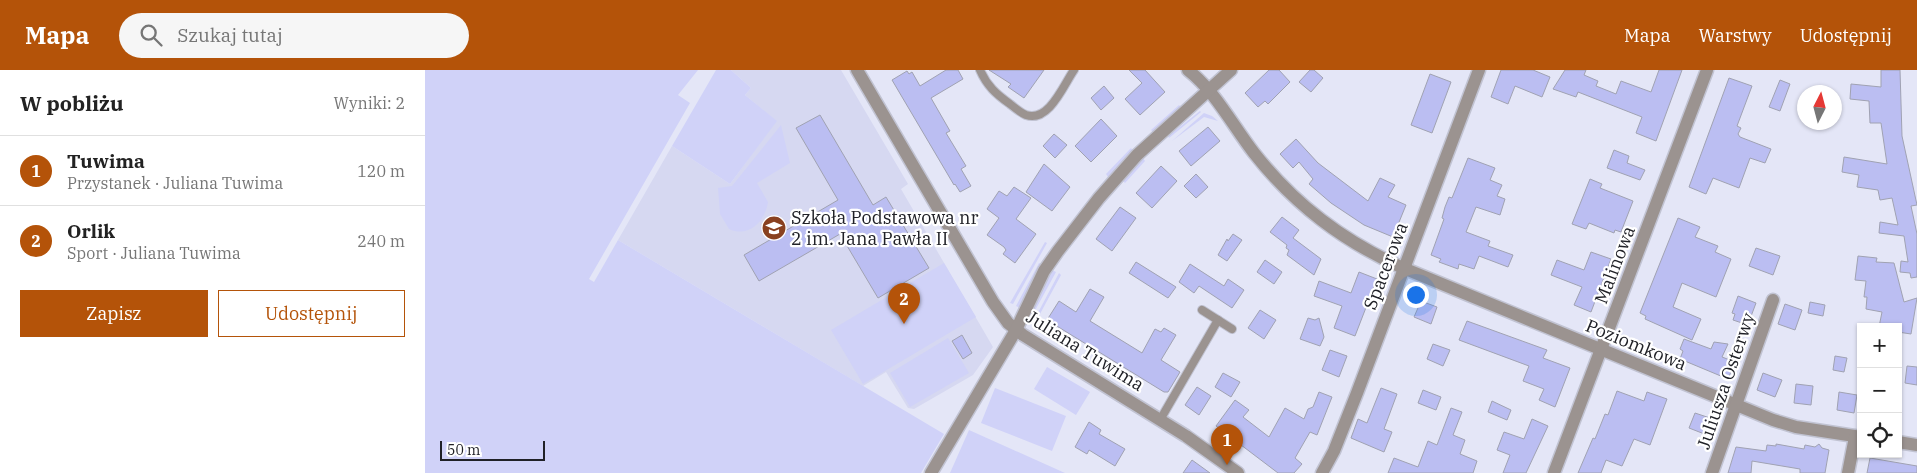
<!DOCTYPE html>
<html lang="pl">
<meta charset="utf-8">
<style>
:root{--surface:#fff;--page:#f6f6f6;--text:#222;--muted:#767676;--line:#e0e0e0;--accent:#b45309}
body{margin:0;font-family:"IBM Plex Serif",serif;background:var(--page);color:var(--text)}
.controls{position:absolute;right:15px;bottom:15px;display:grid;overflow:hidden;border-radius:0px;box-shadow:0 1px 4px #0004}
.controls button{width:45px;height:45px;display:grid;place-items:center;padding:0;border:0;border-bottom:1px solid var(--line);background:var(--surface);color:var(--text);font:25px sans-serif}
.compass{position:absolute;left:1372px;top:15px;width:45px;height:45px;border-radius:50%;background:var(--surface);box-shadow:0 1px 4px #0004;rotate:6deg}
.scale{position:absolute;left:15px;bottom:12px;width:105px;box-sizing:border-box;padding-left:5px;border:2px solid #202127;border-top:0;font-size:14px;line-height:18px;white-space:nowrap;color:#202127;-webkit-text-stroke:4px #fff;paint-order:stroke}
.you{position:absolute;left:990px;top:224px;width:18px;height:18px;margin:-12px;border:4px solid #fff;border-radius:50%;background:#1a73e8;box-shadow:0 0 0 8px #1a73e833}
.badge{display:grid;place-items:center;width:32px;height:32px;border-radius:50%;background:var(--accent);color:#fff;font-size:16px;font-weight:700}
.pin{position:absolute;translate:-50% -41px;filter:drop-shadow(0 1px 2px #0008)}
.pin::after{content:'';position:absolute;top:26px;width:18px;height:15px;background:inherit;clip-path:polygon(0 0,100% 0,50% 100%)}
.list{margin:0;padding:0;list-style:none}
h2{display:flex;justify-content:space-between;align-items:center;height:65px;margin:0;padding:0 20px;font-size:21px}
h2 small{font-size:16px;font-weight:400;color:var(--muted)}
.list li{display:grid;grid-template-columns:32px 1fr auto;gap:15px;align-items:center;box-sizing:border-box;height:70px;padding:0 20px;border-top:1px solid var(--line)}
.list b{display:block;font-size:19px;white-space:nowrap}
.list p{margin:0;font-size:16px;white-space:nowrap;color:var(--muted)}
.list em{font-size:16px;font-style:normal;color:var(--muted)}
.actions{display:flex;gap:10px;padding:15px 20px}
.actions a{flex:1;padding:11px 0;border:1px solid var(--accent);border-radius:0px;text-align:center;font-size:18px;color:var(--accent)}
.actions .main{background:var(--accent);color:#fff}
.icon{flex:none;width:28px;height:28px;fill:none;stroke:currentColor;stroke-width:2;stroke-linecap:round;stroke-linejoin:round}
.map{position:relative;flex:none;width:1492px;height:403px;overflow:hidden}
header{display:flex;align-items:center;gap:30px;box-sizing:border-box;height:70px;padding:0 25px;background:var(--accent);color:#fff}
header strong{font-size:24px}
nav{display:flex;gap:28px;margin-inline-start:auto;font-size:18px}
.search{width:350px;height:45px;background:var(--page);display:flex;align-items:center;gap:12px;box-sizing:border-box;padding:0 18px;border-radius:28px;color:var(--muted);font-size:19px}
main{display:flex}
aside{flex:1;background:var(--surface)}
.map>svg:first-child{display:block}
.built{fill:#d6d8f1}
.green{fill:#d0d2f8}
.building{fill:#bbbef2;stroke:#a0a2b2}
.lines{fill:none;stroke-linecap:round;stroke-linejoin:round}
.service-casing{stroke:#c1c3d2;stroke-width:10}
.minor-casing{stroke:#c1c3d2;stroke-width:15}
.service{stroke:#9b9390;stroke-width:8}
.minor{stroke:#9b9390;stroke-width:12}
.labels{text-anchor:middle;stroke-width:4.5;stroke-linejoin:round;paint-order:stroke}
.poi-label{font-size:18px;fill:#202127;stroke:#fff;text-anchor:start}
.street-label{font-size:18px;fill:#202127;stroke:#fff}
</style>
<header>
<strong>Mapa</strong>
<div class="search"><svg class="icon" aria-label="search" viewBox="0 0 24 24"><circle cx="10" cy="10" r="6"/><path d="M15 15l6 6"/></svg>Szukaj tutaj</div>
<nav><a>Mapa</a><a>Warstwy</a><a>Udostępnij</a></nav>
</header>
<main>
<aside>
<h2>W pobliżu<small>Wyniki: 2</small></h2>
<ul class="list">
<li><span class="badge">1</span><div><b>Tuwima</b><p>Przystanek · Juliana Tuwima</p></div><em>120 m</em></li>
<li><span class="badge">2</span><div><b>Orlik</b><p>Sport · Juliana Tuwima</p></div><em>240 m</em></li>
</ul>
<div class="actions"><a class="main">Zapisz</a><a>Udostępnij</a></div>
</aside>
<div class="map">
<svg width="1492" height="403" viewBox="0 0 1492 403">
<rect width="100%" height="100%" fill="#e4e6f7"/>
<path class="built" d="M306 0H416L483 114 476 119 568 277 548 305 489 339 483 338 461 302 438 316 193 170 247 76 305 114 351 51 320 25 326 18Z"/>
<g class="green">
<path d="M0 0H273L253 25 265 33 164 209 169 212 193 170 519 364 496 403H0Z"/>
<path d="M291 0H306L326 18 320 25 352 51 305 114 247 76Z"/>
<path d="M754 35 757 38 728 62 726 60Z"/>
<path d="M775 41 776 42 744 68 743 66Z"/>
<path d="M779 43 787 46 793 51 779 47 747 71Z"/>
<path d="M356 55 365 93 332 113 343 132C340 152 324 168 304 159L295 144 293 118 307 116Z"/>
<path d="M706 78 708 81 683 107 681 104Z"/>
<path d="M718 88 720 91 700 113 697 110Z"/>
<path d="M620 172 622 173 588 234 585 233Z"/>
<path d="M519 193 551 247 438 314 406 260Z"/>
<path d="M614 193 617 194 595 238 591 236Z"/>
<path d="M627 200 631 202 607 246 605 244Z"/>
<path d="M634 203 636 205 609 255 632 269 631 271 607 254Z"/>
<path d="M523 268 544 303 485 337 465 303Z"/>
<path d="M622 297 665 322 651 345 609 319Z"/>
<path d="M570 318 641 346 627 381 556 353Z"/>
<path d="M544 360 640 403H525Z"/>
</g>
<g class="building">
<path d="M521 0H533L538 9 506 28 525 61 521 63 541 96 536 99 546 116 535 122 530 114 529 115 467 10 482 1 484 4 487 2 495 16Z"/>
<path d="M564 0H619L599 28 583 17 586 14Z"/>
<path d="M704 0H720L740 22 715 45 700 29 717 13Z"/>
<path d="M844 0H854L865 12 843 34 840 31 833 37 820 23Z"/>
<path d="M885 0H889L898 8 886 22 874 12Z"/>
<path d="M1076 0H1108L1125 7 1117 27 1090 16 1083 34 1066 27Z"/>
<path d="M1140 0H1161L1159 5 1173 11 1171 16 1191 24 1196 11 1226 22 1234 0H1257L1231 71 1211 63 1217 47 1153 22 1151 27 1128 19Z"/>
<path d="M1456 0H1475L1477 66 1492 135 1486 136 1492 164V207L1486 208 1485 203 1475 202 1476 191 1483 192 1479 166 1454 163 1455 152 1473 155 1467 128 1455 130 1453 120 1432 117 1434 105 1417 102 1419 87 1462 94 1456 53H1445L1444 31 1425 29 1426 14 1456 17Z"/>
<path d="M1005 4 1026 12 1007 63 986 55Z"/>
<path d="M1304 8 1327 16 1312 56 1316 58 1313 64 1315 67 1346 79 1340 93 1325 88 1314 118 1288 108 1281 124 1264 117Z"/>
<path d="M1355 10 1365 14 1355 41 1344 37Z"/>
<path d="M679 16 689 28 676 40 666 28Z"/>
<path d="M395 45 448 135 461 127 504 198 453 228 415 164 334 211 319 185 413 130 371 58Z"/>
<path d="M676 49 692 66 666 92 650 76Z"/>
<path d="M783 57 795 71 766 96 754 81Z"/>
<path d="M629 64 642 75 630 88 618 76Z"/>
<path d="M871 69 893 93 943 131 955 108 970 115 963 127 981 135 968 167 939 155 906 133 884 114 888 109 874 92 868 98 855 84Z"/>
<path d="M1189 80 1204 86 1202 93 1220 100 1215 110 1182 98Z"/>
<path d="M1043 88 1070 98 1065 110 1077 115 1072 126 1080 129 1075 145 1051 137 1041 162 1065 171 1063 176 1088 185 1083 197 1054 186 1049 199 1034 194 1033 199 1014 192 1016 189 1006 185 1019 149 1017 148 1020 137 1024 127 1027 128Z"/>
<path d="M619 94 645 117 627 141 601 122Z"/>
<path d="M736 96 752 111 727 138 711 123Z"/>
<path d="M771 104 783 117 771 128 759 116Z"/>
<path d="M1165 109 1177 114 1175 118 1208 131 1196 162 1190 160 1189 163 1164 153 1161 159 1147 154Z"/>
<path d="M589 117 606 128 591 149 611 164 590 193 578 184 581 180 579 177 562 165 574 148 562 139 574 121 582 126Z"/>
<path d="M695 137 711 148 687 181 671 169Z"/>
<path d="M857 147 874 160 868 168 896 189 889 205 862 185 864 180 861 178 862 175 845 162Z"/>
<path d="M1253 148 1275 157 1270 167 1293 176 1290 182 1306 189 1291 227 1257 213 1248 237 1276 249 1267 270 1220 249 1221 246 1215 243Z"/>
<path d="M808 164 817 170 802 191 793 185 802 169 803 171Z"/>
<path d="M1331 178 1355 186 1348 205 1324 196Z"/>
<path d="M1166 182 1186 189 1166 242 1149 235 1157 217 1126 205 1132 190 1159 200Z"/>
<path d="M1433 186 1452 188 1451 192 1469 193 1479 232 1492 228 1486 264 1473 262V257H1454L1457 242 1441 239 1442 227H1439L1441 211 1430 210Z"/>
<path d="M840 190 857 202 849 214 832 202Z"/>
<path d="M711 192 751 217 743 228 704 203Z"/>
<path d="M765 194 799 216 803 209 819 220 807 238 774 216 769 223 754 212Z"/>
<path d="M934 202 952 209 930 266 909 258 917 236 889 226 894 211 926 223Z"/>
<path d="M665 219 679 227 665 251 717 283 730 259 736 262 739 258 751 265 736 290 755 302 743 322H739L622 250 634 231 651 242Z"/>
<path d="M1313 226 1331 233 1325 249 1322 248 1320 254 1308 250 1310 244 1307 243Z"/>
<path d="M996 231 1012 237 1006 254 989 247Z"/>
<path d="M1385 232 1400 235 1398 246 1383 243Z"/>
<path d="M1360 234 1377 240 1370 260 1353 254Z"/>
<path d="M835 240 851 250 839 269 823 258Z"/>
<path d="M883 248 890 250 894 248 899 267 895 276 875 269Z"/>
<path d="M1042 251 1122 280 1118 288 1145 298 1130 337 1114 330 1119 319 1098 311 1104 296 1034 270Z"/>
<path d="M537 265 547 283 538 289 527 271Z"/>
<path d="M1259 269 1286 279 1289 272 1303 274 1297 287 1310 292 1303 309 1255 289 1258 281 1255 279Z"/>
<path d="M1008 274 1025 280 1018 296 1002 289Z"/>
<path d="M905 280 922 286 914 307 897 300Z"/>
<path d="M1410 286 1422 288 1419 302 1408 300Z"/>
<path d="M1482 296 1492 297V315L1480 313Z"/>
<path d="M798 303 815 312 806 327 790 317Z"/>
<path d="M1338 303 1357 310 1350 327 1332 320Z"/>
<path d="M1371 314 1388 316 1386 335 1369 333Z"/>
<path d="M772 317 786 326 774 345 760 335Z"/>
<path d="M956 318 972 324 959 359 967 362 959 382 926 368 933 349 942 353Z"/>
<path d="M998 320 1016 327 1011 340 993 333Z"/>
<path d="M1192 321 1219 331 1222 322 1242 329 1225 375 1209 369 1197 396 1181 390 1176 403H1153L1168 368 1170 369 1180 344 1183 345Z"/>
<path d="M894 322 907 327 892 365 885 362 870 388 877 394 869 403H853L791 356 810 330 824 340 818 347 844 367 860 338 879 349 883 339 888 337Z"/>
<path d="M1414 322 1432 325 1429 343 1412 340Z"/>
<path d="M1067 331 1086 340 1082 350 1063 342Z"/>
<path d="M1026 338 1037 342 1028 365 1040 370 1035 384 1052 391 1048 403H963L969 388 993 397 1003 371 1012 375Z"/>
<path d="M1270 343 1288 349 1282 365 1264 358Z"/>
<path d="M1107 349 1123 356 1101 403H1078L1085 385 1072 380 1079 362 1099 369Z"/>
<path d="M664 352 676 360 674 364 700 379 690 396 664 380 662 384 650 377Z"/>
<path d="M1351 374 1379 379 1380 375 1390 377 1394 374 1397 378 1404 380 1400 403H1375V399L1327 391 1326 403H1303L1311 377 1341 381 1342 375 1351 376Z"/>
<path d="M1445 388 1492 396V403H1442Z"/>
<path d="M767 390 785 403H758Z"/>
</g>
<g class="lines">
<defs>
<g id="service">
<path d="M555 0C562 16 571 24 585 34 590 38 596 43 601 45 624 53 639 14 649 0"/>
<path d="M777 240 807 259"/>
<path d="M735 350 793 250"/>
</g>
<g id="minor">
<path d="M432 0 568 232 583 253 598 265 761 366 813 403"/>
<path d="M763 0C790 21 808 56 829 83 870 135 918 171 978 198L1348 350 1371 357 1436 367"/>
<path d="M1473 372 1492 375"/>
<path d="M506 403 591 260 619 201 633 181 674 128 712 85 806 0"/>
<path d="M897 403 909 381 932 323 1054 0"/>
<path d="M1129 403 1282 0"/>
<path d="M1287 403 1348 230"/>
<path d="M1423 403 1430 367"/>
</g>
</defs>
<use href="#service" class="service-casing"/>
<use href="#minor" class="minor-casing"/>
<use href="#service" class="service"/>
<use href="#minor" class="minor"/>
</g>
<defs>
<symbol id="school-disc" viewBox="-11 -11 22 22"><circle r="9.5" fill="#894120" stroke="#fff"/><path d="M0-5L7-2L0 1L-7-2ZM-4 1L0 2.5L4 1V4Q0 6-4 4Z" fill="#fff"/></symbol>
</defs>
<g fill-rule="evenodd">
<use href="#school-disc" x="335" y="144" width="28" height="28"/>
</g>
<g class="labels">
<g class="poi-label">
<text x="366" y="154">Szkoła Podstawowa nr<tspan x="366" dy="21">2 im. Jana Pawła II</tspan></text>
</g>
<g class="street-label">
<text transform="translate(1190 195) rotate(-69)" y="6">Malinowa</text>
<text transform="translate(961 196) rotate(-69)" y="6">Spacerowa</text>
<text transform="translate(1211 275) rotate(22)" y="6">Poziomkowa</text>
<text transform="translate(660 281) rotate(32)" y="6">Juliana Tuwima</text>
<text transform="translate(1301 311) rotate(-71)" y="6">Juliusza Osterwy</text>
</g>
</g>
</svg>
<div class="controls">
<button>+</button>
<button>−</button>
<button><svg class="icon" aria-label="locate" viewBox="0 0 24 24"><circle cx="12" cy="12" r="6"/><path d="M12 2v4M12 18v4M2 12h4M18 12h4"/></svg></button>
</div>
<svg class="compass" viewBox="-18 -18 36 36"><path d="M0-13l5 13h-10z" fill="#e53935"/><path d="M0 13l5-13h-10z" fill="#767676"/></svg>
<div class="scale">50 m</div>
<div class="you"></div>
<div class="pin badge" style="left:802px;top:395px">1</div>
<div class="pin badge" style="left:479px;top:254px">2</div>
</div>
</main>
